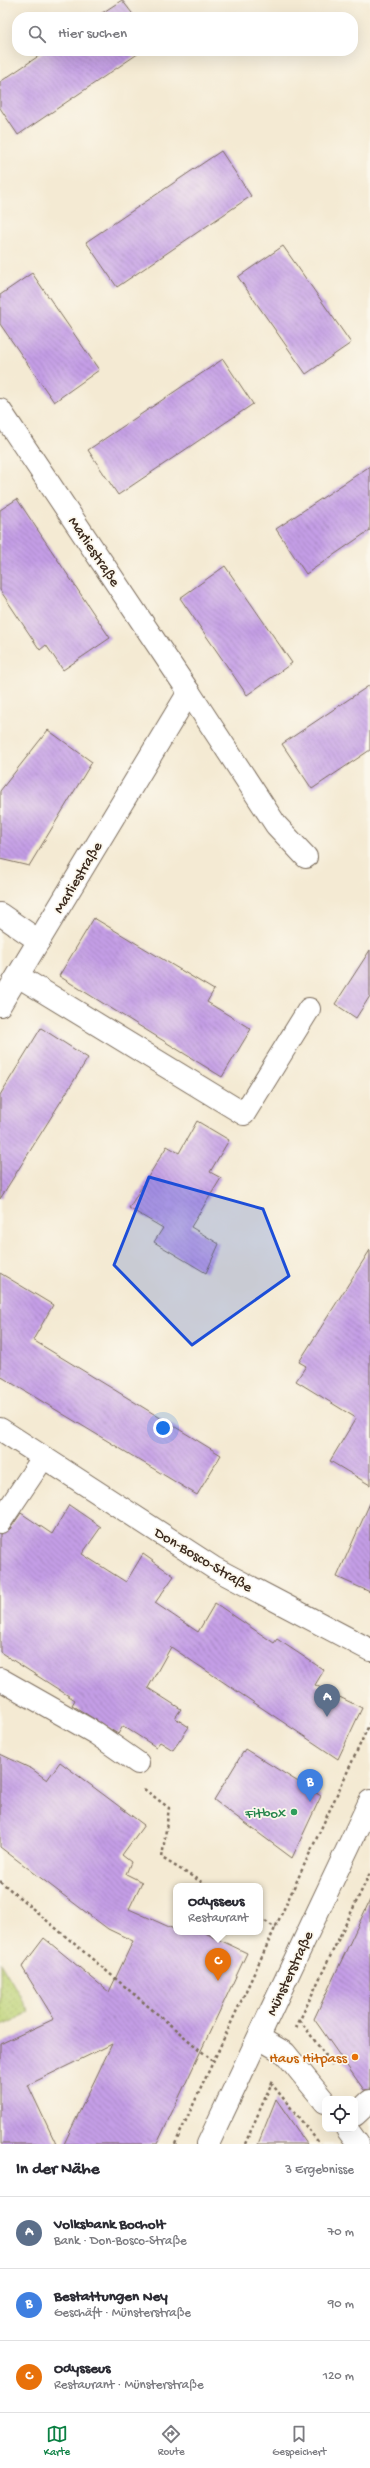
<!DOCTYPE html>
<html lang="de">
<meta charset="utf-8">
<style>
:root{--surface:#fff;--page:#f7f7f7;--text:#2b2b33;--muted:#7c7c81;--line:#e1e1e2;--accent:#0b8043}
body{margin:0;font-family:"Gochi Hand",sans-serif;background:var(--page);color:var(--text)}
.controls{position:absolute;right:12px;bottom:12px;display:grid;overflow:hidden;border-radius:8px;box-shadow:0 4px 16px #0002}
.controls button{width:36px;height:36px;display:grid;place-items:center;padding:0;border:0;border-bottom:1px solid var(--line);background:var(--surface);color:var(--text);font:20px sans-serif}
.you{position:absolute;left:163px;top:1428px;width:14px;height:14px;margin:-10px;border:3px solid #fff;border-radius:50%;background:#1a73e8;box-shadow:0 0 0 6px #1a73e833}
.badge{display:grid;place-items:center;width:26px;height:26px;border-radius:50%;background:var(--accent);color:#fff;font-size:13px;font-weight:700}
.pin{position:absolute;translate:-50% -33px;filter:drop-shadow(0 1px 2px #0008)}
.pin::after{content:'';position:absolute;top:21px;width:14px;height:12px;background:inherit;clip-path:polygon(0 0,100% 0,50% 100%)}
.popup{position:absolute;left:173px;top:1883px;width:90px;height:52px;box-sizing:border-box;display:grid;place-content:center;border-radius:8px;background:var(--surface);filter:drop-shadow(0 1px 3px #0005);font-size:13px;white-space:nowrap;color:var(--muted)}
.popup b{font-size:15px;color:var(--text)}
.popup::after{content:'';position:absolute;left:50%;top:100%;margin-left:-8px;border:8px solid transparent;border-top-color:var(--surface)}
.list{margin:0;padding:0;list-style:none}
h2{display:flex;justify-content:space-between;align-items:center;height:52px;margin:0;padding:0 16px;font-size:17px}
h2 small{font-size:13px;font-weight:400;color:var(--muted)}
.list li{display:grid;grid-template-columns:26px 1fr auto;gap:12px;align-items:center;box-sizing:border-box;height:72px;padding:0 16px;border-top:1px solid var(--line)}
.list b{display:block;font-size:15px;white-space:nowrap}
.list p{margin:0;font-size:13px;white-space:nowrap;color:var(--muted)}
.list em{font-size:13px;font-style:normal;color:var(--muted)}
.icon{flex:none;width:22px;height:22px;fill:none;stroke:currentColor;stroke-width:2;stroke-linecap:round;stroke-linejoin:round}
.map{position:relative;flex:none;width:370px;height:2144px;overflow:hidden}
.search{position:absolute;background:var(--surface);box-shadow:0 4px 16px #0002;left:12px;right:12px;top:12px;height:44px;display:flex;align-items:center;gap:10px;box-sizing:border-box;padding:0 14px;border-radius:16px;color:var(--muted);font-size:15px}
.sheet{height:268px;background:var(--surface)}
nav{display:flex;justify-content:space-around;align-items:center;box-sizing:border-box;height:56px;border-top:1px solid var(--line);background:var(--surface);font-size:11px;color:var(--muted)}
nav a{display:grid;justify-items:center;gap:2px}
nav .on{color:var(--accent)}
.map>svg:first-child{display:block}
.park{fill:url(#park-dots);stroke:#7c7e4a}
.building{fill:url(#building-back-hatch)}
.lines{fill:none;stroke-linecap:round;stroke-linejoin:round}
.minor-casing{stroke:#7c6d5d;stroke-width:24}
.tertiary-casing{stroke:#7c6d5d;stroke-width:24}
.secondary-casing{stroke:#7c6d5d;stroke-width:24}
.path{stroke:#7c6d5d;stroke-width:2.5;stroke-dasharray:3 3;stroke-linecap:butt}
.minor{stroke:#fff;stroke-width:22}
.tertiary{stroke:#fff;stroke-width:22}
.secondary{stroke:#fff;stroke-width:22}
.marked{fill:#1d4ed8;fill-opacity:0.2;stroke:#1d4ed8;stroke-width:3;stroke-linejoin:round}
.leisure-dot{fill:#2e9e5b;stroke:#fbf7ec;stroke-width:1.5}
.food-dot{fill:#e8710a;stroke:#fbf7ec;stroke-width:1.5}
.labels{text-anchor:middle;stroke-width:3.5;stroke-linejoin:round;paint-order:stroke}
.street-label{font-size:15px;fill:#3b2a1e;stroke:#fbf7ec}
.leisure-label{font-size:15px;fill:#27864d;stroke:#fbf7ec;text-anchor:end}
.food-label{font-size:15px;fill:#c56008;stroke:#fbf7ec;text-anchor:end}
</style>
<div class="map">
<svg width="370" height="2144" viewBox="0 0 370 2144">
<defs>
<pattern id="park-dots" width="8" height="8" patternUnits="userSpaceOnUse"><rect width="8" height="8" fill="#bed377"/><path d="M2 2h.1M6 6h.1" fill="none" stroke="#a4b566" stroke-width="1.8" stroke-linecap="round"/></pattern>
<pattern id="building-back-hatch" width="6" height="6" patternUnits="userSpaceOnUse"><rect width="6" height="6" fill="#c49ee6"/><path d="M-1 5l2 2M0 0l6 6M5-1l2 2" fill="none" stroke="#a081ba"/></pattern>
</defs>
<rect width="100%" height="100%" fill="#fbf7ec"/>
<filter id="ink" filterUnits="userSpaceOnUse"><feTurbulence type="fractalNoise" baseFrequency=".025" numOctaves="2"/><feDisplacementMap in="SourceGraphic" scale="8" xChannelSelector="R" yChannelSelector="G"/><feConvolveMatrix kernelMatrix="1 2 1 2 8 2 1 2 1" color-interpolation-filters="sRGB"/></filter>
<filter id="wash" filterUnits="userSpaceOnUse"><feTurbulence type="fractalNoise" baseFrequency=".012" numOctaves="4" result="noise"/><feDisplacementMap in="SourceGraphic" scale="16" xChannelSelector="R" yChannelSelector="G"/><feGaussianBlur stdDeviation="0.9" result="paint"/><feColorMatrix in="noise" values="0 0 0 0 0 0 0 0 0 0 0 0 0 0 0 0 0 1.4 0 .05"/><feComposite in="paint" operator="in"/></filter>
<g filter="url(#wash)">
<rect width="100%" height="100%" fill="#f4ead3"/>
<path class="park" d="M0 1962 30 2012 0 2027Z"/>
<g id="blocks">
<g class="building">
<path d="M122 0 135 17H96Z"/>
<path d="M142 51 18 135 0 108V82L46 51Z"/>
<path d="M221 151 251 196 117 287 86 242Z"/>
<path d="M283 246 351 343 306 374 238 277Z"/>
<path d="M32 273 99 370 54 402 0 324V295Z"/>
<path d="M223 359 253 404 118 495 88 450Z"/>
<path d="M370 466V530L306 574 276 529Z"/>
<path d="M17 499 110 638 63 670 46 645 40 650 0 590V510Z"/>
<path d="M225 566 292 663 247 695 180 598Z"/>
<path d="M370 685V750L312 789 282 744Z"/>
<path d="M48 730 92 762 29 866 0 859V791Z"/>
<path d="M94 918 214 990 207 1002 251 1029 222 1077 59 976Z"/>
<path d="M370 950V996L356 1018 335 1004Z"/>
<path d="M41 1028 88 1058 0 1199V1095Z"/>
<path d="M197 1121 229 1140 210 1172 221 1178 191 1227 219 1244 206 1273 154 1242 163 1228 129 1208 167 1146 179 1153Z"/>
<path d="M370 1250V1485L330 1461 356 1418 296 1381 306 1366 299 1362Z"/>
<path d="M0 1273 53 1305 33 1340 221 1455 197 1495 0 1376Z"/>
<path d="M370 1503V1592L337 1577Z"/>
<path d="M69 1505 101 1527 82 1554 126 1582 143 1554 174 1576 155 1603 198 1632 215 1603 274 1643 277 1639 324 1670 315 1685 362 1708 338 1759 171 1647 148 1688 181 1709 175 1718 189 1727 173 1750 160 1742 156 1747 123 1726 118 1734 72 1705 75 1700 0 1652V1534L10 1529 21 1513 52 1534Z"/>
<path d="M245 1749 321 1796 292 1858 214 1800Z"/>
<path d="M0 1754 32 1769 47 1780 60 1762 144 1825 122 1855 131 1862 126 1874 142 1882 129 1909 176 1930V1932H203L247 1953 157 2144H64L112 2044 28 2085 56 2144H0V2044L54 2019 22 1967 44 1938 109 1992 133 1941 108 1929 0 1847Z"/>
<path d="M370 1900V2089L364 2090 314 2019Z"/>
<path d="M276 2099 307 2144H258Z"/>
</g>
</g>
</g>
<g filter="url(#ink)">
<use href="#blocks" fill-opacity="0" stroke="#7c6d5d" stroke-width="1"/>
<g class="lines">
<defs>
<g id="minor">
<path d="M0 410 189 692 0 1005"/>
<path d="M189 692 276 825 306 857"/>
<path d="M0 914 39 941"/>
<path d="M18 976 244 1114 309 1009"/>
<path d="M0 1429 214 1568 370 1650"/>
<path d="M0 1522 43 1458"/>
<path d="M0 1679 95 1733 138 1763"/>
<path d="M355 2115 370 2101"/>
</g>
<g id="tertiary">
<path d="M259 2038 285 2053 325 2102"/>
<path d="M347 2129 358 2144"/>
</g>
<path id="secondary" d="M208 2144 370 1801"/>
</defs>
<use href="#minor" class="minor-casing"/>
<use href="#tertiary" class="tertiary-casing"/>
<use href="#secondary" class="secondary-casing"/>
<g class="path">
<path d="M144 1789 169 1808 162 1858 208 1886"/>
<path d="M0 1881 213 2061"/>
<path d="M260 1918 276 1928"/>
<path d="M300 2020 332 2065"/>
<path d="M296 2028 370 1873"/>
<path d="M271 2083 320 2144"/>
<path d="M175 2144 370 1723"/>
<path d="M245 2144 273 2080"/>
</g>
<use href="#minor" class="minor"/>
<use href="#tertiary" class="tertiary"/>
<use href="#secondary" class="secondary"/>
</g>
</g>
<path class="marked" d="M149 1177 263 1209 289 1276 192 1345 114 1265Z"/>
<circle class="leisure-dot" cx="294" cy="1812" r="4"/>
<circle class="food-dot" cx="355" cy="2057" r="4"/>
<g class="labels">
<g class="street-label">
<text transform="translate(95 551) rotate(56)" y="5">Marliestraße</text>
<text transform="translate(77 877) rotate(-59)" y="5">Marliestraße</text>
<text transform="translate(204 1559) rotate(31)" y="5">Don-Bosco-Straße</text>
<text transform="translate(289 1973) rotate(-65)" y="5">Münsterstraße</text>
</g>
<g class="leisure-label">
<text x="286" y="1817">Fitbox</text>
</g>
<g class="food-label">
<text x="347" y="2062">Haus Hitpass</text>
</g>
</g>
</svg>
<div class="controls">
<button><svg class="icon" aria-label="locate" viewBox="0 0 24 24"><circle cx="12" cy="12" r="6"/><path d="M12 2v4M12 18v4M2 12h4M18 12h4"/></svg></button>
</div>
<div class="you"></div>
<div class="pin badge" style="left:327px;top:1717px;background:#5c6f8a">A</div>
<div class="pin badge" style="left:310px;top:1802px;background:#3f7fe0">B</div>
<div class="pin badge" style="left:218px;top:1981px;background:#e8710a">C</div>
<div class="popup"><b>Odysseus</b>Restaurant</div>
<div class="search"><svg class="icon" aria-label="search" viewBox="0 0 24 24"><circle cx="10" cy="10" r="6"/><path d="M15 15l6 6"/></svg>Hier suchen</div>
</div>
<section class="sheet">
<h2>In der Nähe<small>3 Ergebnisse</small></h2>
<ul class="list">
<li><span class="badge" style="background:#5c6f8a">A</span><div><b>Volksbank Bocholt</b><p>Bank · Don-Bosco-Straße</p></div><em>70 m</em></li>
<li><span class="badge" style="background:#3f7fe0">B</span><div><b>Bestattungen Ney</b><p>Geschäft · Münsterstraße</p></div><em>90 m</em></li>
<li><span class="badge" style="background:#e8710a">C</span><div><b>Odysseus</b><p>Restaurant · Münsterstraße</p></div><em>120 m</em></li>
</ul>
</section>
<nav>
<a class="on"><svg class="icon" aria-label="map" viewBox="0 0 24 24"><path d="M3 6l6-2 6 2 6-2v14l-6 2-6-2-6 2zM9 4v14M15 6v14"/></svg>Karte</a>
<a><svg class="icon" aria-label="directions" viewBox="0 0 24 24"><path d="M12 3l9 9-9 9-9-9zM9 14v-3h6M13 9l2 2-2 2"/></svg>Route</a>
<a><svg class="icon" aria-label="saved" viewBox="0 0 24 24"><path d="M7 4h10v16l-5-4-5 4z"/></svg>Gespeichert</a>
</nav>
